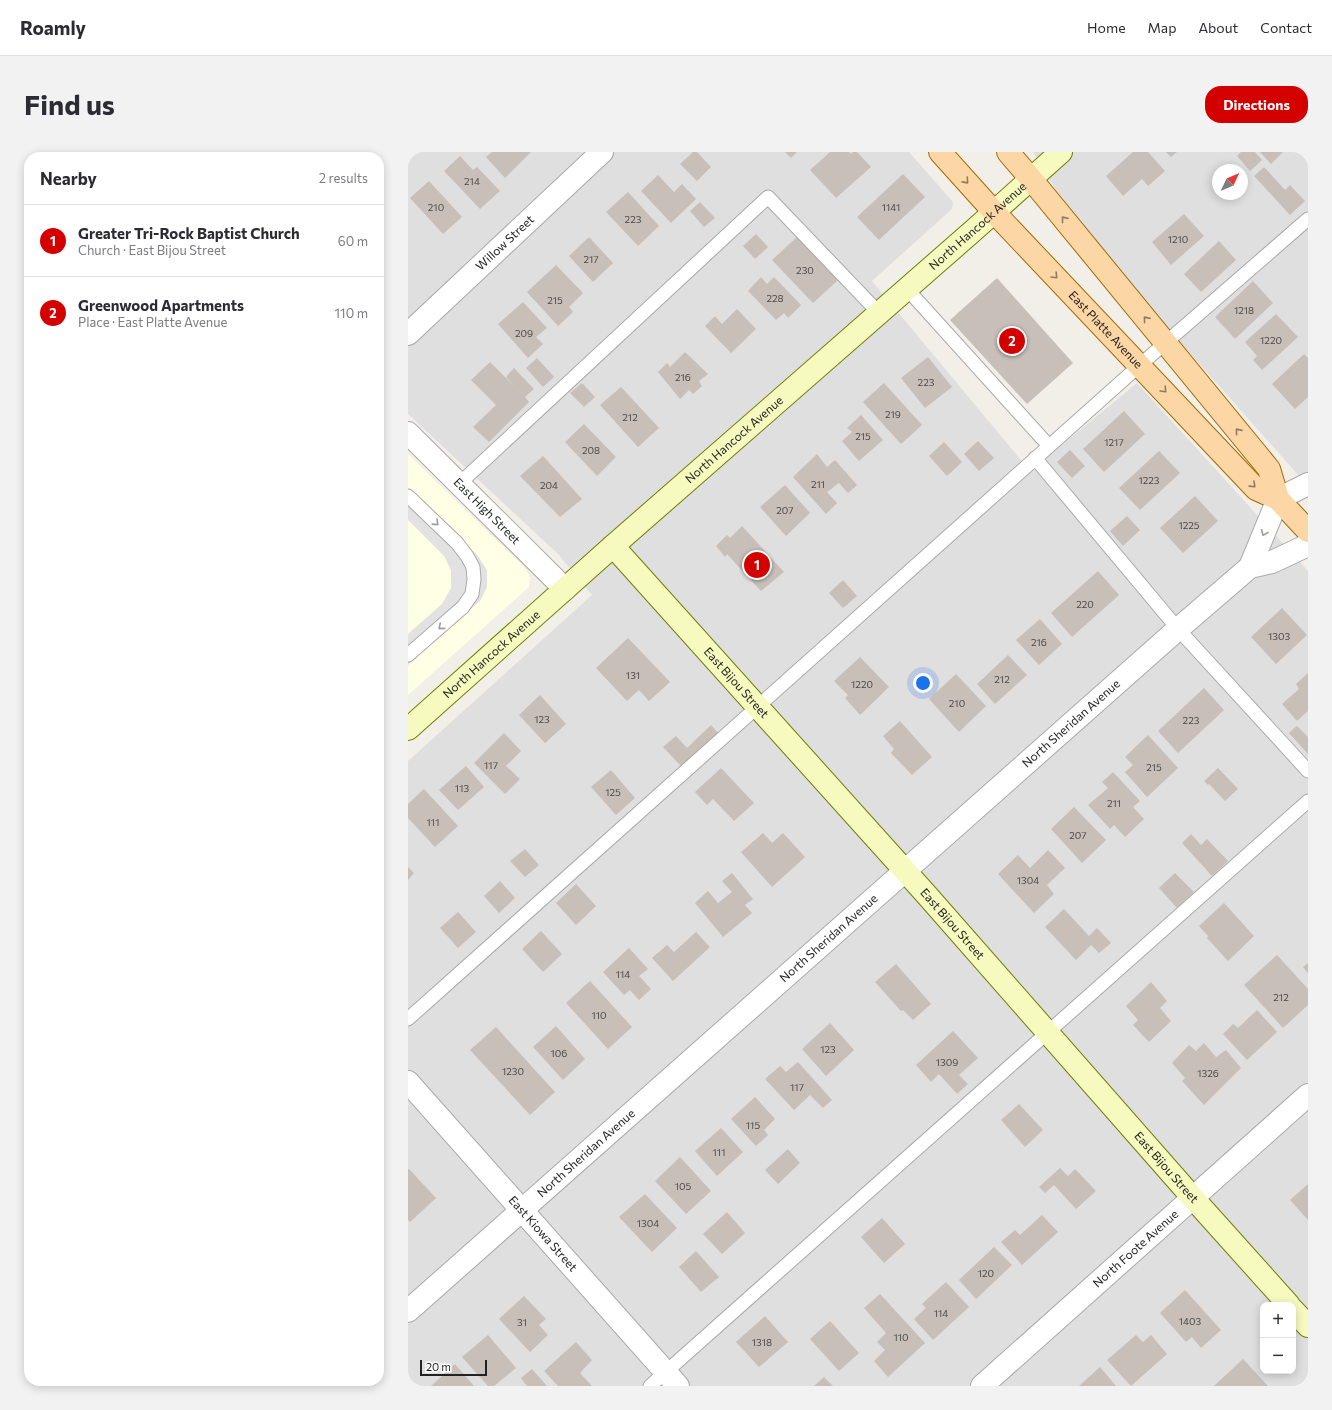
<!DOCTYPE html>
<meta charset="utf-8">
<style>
:root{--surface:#fff;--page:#f2f2f3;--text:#2b2b33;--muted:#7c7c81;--line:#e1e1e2;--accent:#d40000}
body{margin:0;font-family:Commissioner,sans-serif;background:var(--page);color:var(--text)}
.controls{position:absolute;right:12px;bottom:12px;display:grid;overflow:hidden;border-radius:8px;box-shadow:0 2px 10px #0003}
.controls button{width:36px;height:36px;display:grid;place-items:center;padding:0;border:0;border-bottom:1px solid var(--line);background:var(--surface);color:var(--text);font:20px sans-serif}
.compass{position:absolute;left:804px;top:12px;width:36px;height:36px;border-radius:50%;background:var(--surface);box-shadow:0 2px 10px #0003;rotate:46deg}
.scale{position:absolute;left:12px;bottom:10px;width:67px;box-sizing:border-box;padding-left:4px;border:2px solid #222;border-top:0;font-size:11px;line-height:14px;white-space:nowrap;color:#222;-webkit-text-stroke:3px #fff;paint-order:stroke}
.you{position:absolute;left:515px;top:531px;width:14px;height:14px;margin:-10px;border:3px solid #fff;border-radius:50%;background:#1a73e8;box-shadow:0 0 0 6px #1a73e833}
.badge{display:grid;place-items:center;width:26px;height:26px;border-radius:50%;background:var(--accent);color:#fff;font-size:13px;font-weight:700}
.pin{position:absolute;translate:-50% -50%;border:2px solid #fff;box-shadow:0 1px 4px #0006}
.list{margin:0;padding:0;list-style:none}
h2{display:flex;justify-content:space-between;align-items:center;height:52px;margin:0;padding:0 16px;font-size:17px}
h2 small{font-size:13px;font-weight:400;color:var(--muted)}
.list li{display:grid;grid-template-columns:26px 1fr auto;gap:12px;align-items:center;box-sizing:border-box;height:72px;padding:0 16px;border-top:1px solid var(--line)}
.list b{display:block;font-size:15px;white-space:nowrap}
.list p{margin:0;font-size:13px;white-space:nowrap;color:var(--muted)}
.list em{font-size:13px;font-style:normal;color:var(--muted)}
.map{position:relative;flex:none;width:900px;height:1234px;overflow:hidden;border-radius:16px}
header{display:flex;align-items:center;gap:24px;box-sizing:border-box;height:56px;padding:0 20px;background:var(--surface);border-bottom:1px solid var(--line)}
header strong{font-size:19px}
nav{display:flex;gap:22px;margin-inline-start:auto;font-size:14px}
.intro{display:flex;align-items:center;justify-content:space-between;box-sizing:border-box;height:96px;padding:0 24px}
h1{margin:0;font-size:28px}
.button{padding:10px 18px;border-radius:16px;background:var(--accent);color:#fff;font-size:14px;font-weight:700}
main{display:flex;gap:24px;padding:0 24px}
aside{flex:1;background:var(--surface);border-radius:16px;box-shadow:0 2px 10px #0003}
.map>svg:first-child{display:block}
.residential{fill:#e0dfdf;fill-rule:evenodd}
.education{fill:#ffffe5}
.parking{fill:#e2e2e2}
.building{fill:#c7bfb8}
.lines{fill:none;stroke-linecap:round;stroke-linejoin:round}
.lane-casing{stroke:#a9a9a9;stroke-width:15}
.street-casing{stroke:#a9a9a9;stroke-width:24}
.secondary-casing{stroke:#707d05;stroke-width:24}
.primary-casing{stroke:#a06b00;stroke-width:24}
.lane{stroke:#fff;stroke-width:13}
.street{stroke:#fff;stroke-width:22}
.secondary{stroke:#f7fabf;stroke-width:22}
.primary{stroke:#fcd6a4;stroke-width:22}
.oneway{stroke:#8f7c63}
.oneway2{stroke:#9c9c9c}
.labels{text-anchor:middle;stroke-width:3;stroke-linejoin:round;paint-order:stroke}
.number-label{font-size:10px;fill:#4b4948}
.street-label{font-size:12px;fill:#222;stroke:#fff}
</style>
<header>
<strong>Roamly</strong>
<nav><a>Home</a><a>Map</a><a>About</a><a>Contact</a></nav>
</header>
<div class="intro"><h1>Find us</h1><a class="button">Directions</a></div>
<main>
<aside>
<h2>Nearby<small>2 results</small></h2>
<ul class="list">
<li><span class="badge">1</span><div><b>Greater Tri-Rock Baptist Church</b><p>Church · East Bijou Street</p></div><em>60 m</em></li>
<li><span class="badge">2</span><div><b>Greenwood Apartments</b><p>Place · East Platte Avenue</p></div><em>110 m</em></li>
</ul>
</aside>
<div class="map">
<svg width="900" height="1234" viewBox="0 0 900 1234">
<rect width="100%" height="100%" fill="#f2efe9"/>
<g class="residential">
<path d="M0 0H501L545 50 544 57 464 129 622 319 729 231 900 419V1234H0V609L184 443 150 402 0 262ZM855 1153H885V1219H855Z"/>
<path d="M625 0H900V334L708 118 652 45ZM810 18H834V42H810Z"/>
</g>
<path class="education" d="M0 302 116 415 122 425 121 435 0 543Z"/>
<path class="parking" d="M0 336 70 404 79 418V435L72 449 0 513V482L34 452 43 436V418L36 404 0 368Z"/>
<g class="building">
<path d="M84 0H123L97 26 78 5Z"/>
<path d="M285 0H289L303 15 289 29 272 12Z"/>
<path d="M377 0H389L383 6Z"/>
<path d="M422 0H441L443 2 445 0H449L463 15 428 46 402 18Z"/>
<path d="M725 0H740L757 19 740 34 734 27 715 44 698 24Z"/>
<path d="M758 0H769L763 5Z"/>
<path d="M833 0H847L854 8 842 19 829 4Z"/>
<path d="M852 0H875L863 12Z"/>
<path d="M52 4 65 18 69 15 92 39 72 57 36 19Z"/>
<path d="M856 15 877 38 882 33 897 49 882 63 846 24Z"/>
<path d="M495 22 517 45 471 88 449 65Z"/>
<path d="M250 23 266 40 274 32 288 47 263 71 233 39Z"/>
<path d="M21 29 54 65 35 82 2 46Z"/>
<path d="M220 40 251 74 230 94 198 60Z"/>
<path d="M292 50 307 66 296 75 282 59Z"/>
<path d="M776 62 796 84 763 113 744 90Z"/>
<path d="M348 82 360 95 347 107 335 94Z"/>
<path d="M181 85 205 111 185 130 161 104Z"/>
<path d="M389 85 430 128 405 151 364 108Z"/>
<path d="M811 89 828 108 793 140 776 122Z"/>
<path d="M148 113 175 141 161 155 165 160 150 174 119 140Z"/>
<path d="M353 125 359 132 366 125 393 153 380 166 376 161 368 168 340 139Z"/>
<path d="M589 126 665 211 619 252 542 168Z"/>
<path d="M845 129 865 151 827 187 807 165Z"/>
<path d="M115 150 139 176 128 185 135 192 120 206 90 172Z"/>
<path d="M329 157 348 177 323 201 297 174 307 164 314 172Z"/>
<path d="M868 162 890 185 854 218 845 208 849 204 837 190Z"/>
<path d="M277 200 300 222 291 229 294 234 285 242 281 238 272 247 250 220 259 211 262 215Z"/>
<path d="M896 202 900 206V245L887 257 864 232Z"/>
<path d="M520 205 544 235 517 256 493 226Z"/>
<path d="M129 206 146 225 135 235 118 216Z"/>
<path d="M82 210 106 234 98 225 106 216 126 237 117 245 121 250 81 290 65 275 88 253 63 228Z"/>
<path d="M174 231 187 245 176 255 162 241Z"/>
<path d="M476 231 514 273 493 292 455 250Z"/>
<path d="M213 235 251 276 230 295 192 253Z"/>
<path d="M716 259 737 282 696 320 675 297Z"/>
<path d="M453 263 475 288 451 309 434 289 444 280 439 276Z"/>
<path d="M176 272 208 305 189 324 157 290Z"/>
<path d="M570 289 586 306 571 319 556 302Z"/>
<path d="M536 290 554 310 539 324 521 304Z"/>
<path d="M662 298 677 314 664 326 649 310Z"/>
<path d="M751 299 772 321 732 358 711 336Z"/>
<path d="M409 302 419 315 427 308 449 333 440 341 431 331 419 340 429 351 418 362 385 325Z"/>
<path d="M135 304 174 347 152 365 112 324Z"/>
<path d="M377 333 402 361 378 384 352 355Z"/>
<path d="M787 344 810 369 775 401 752 376Z"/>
<path d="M719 364 732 378 715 394 702 379Z"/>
<path d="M334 374 376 420 353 439 319 402 317 405 308 394 319 383 322 386Z"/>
<path d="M690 419 711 443 664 485 643 461Z"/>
<path d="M435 428 449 444 435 456 421 441Z"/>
<path d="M874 456 899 483 868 512 843 485Z"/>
<path d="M632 467 654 492 631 513 608 488Z"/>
<path d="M220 486 262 530 241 549 231 538 219 549 188 516Z"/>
<path d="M600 503 619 523 587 552 569 532Z"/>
<path d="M452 505 481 535 452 563 437 546 440 543 426 529Z"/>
<path d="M900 521V559L889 569 874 552 891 537 888 532Z"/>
<path d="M548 522 578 554 551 580 521 547Z"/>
<path d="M796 536 816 558 770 601 750 579Z"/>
<path d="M132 543 158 572 137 591 111 563Z"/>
<path d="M492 569 524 605 504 623 483 601 486 597 475 584Z"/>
<path d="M303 573 311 582 275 616 255 595 268 584 279 596Z"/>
<path d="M889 574 900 585V602L881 581Z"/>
<path d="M96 581 113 599 98 614 112 627 97 642 66 611Z"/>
<path d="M740 583 770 616 739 645 717 620 725 613 717 605Z"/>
<path d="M58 614 76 635 50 658 31 638Z"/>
<path d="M313 616 346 651 326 669 305 647 299 653 287 640Z"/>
<path d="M810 616 830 637 817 649 801 632 800 633 796 629Z"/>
<path d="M203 618 227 646 208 663 183 635Z"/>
<path d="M705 620 732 649 725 655 736 667 717 685 706 673 702 677 680 653 700 636 694 630Z"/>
<path d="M16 637 50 674 27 695 0 666V652Z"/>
<path d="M666 655 698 688 674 711 643 677Z"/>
<path d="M355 681 364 691 375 681 397 705 364 735 333 700Z"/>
<path d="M783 682 793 693 799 687 820 709 804 724 774 691Z"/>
<path d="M117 697 131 713 117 725 102 709Z"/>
<path d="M640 698 657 716 639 733 646 742 626 761 590 722 610 703 622 716Z"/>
<path d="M0 715 6 721 0 728Z"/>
<path d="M324 721 345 747 337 753 344 761 315 785 287 751 300 739 310 751 324 740 314 729Z"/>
<path d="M767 721 786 740 769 756 751 736Z"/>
<path d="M92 729 107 746 91 761 76 744Z"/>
<path d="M168 732 188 754 168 773 148 751Z"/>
<path d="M816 751 846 784 820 809 799 786 800 784 791 774Z"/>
<path d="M656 757 681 784 689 776 703 791 691 801 683 793 668 808 637 775Z"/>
<path d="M50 760 68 780 50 796 32 776Z"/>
<path d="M133 779 154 802 135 820 114 797Z"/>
<path d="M288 780 302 795 265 829 244 806 259 793 266 800Z"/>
<path d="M221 796 240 817 231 824 243 837 231 848 222 838 216 843 195 820Z"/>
<path d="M869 803 900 837V853L875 876 836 833Z"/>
<path d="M900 811V821L895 815Z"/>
<path d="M488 812 523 852 505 868 495 858 493 859 467 830Z"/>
<path d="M182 829 224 875 200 897 158 851Z"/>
<path d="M743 830 759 849 752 856 763 869 741 890 725 873 730 868 718 854Z"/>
<path d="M849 858 869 880 839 908 815 882 825 872 830 876Z"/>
<path d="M422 871 446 898 418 924 394 897Z"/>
<path d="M148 874 177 907 155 928 125 895Z"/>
<path d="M88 875 147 940 122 963 62 898Z"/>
<path d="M545 879 570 906 551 923 560 932 549 942 531 922 523 930 508 913Z"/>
<path d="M796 891 808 905 818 898 833 916 796 953 774 929 777 926 764 911 781 893 788 899Z"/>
<path d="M390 910 424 948 415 956 402 943 386 958 357 927 372 914 378 920Z"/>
<path d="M347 945 367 967 356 978 360 983 348 994 323 967Z"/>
<path d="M611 952 635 978 617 995 593 968Z"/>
<path d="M313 976 335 1000 309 1024 287 999Z"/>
<path d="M380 997 392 1011 370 1032 357 1018Z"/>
<path d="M272 1005 303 1039 278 1062 247 1029Z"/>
<path d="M652 1016 660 1024 667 1017 688 1039 668 1057 646 1033 637 1041 631 1035Z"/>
<path d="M0 1017H1L28 1046 2 1070 0 1068Z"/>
<path d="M900 1032V1068L882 1048Z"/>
<path d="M237 1042 269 1076 244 1100 211 1065Z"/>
<path d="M319 1060 337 1081 314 1102 295 1082Z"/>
<path d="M634 1063 650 1080 614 1113 593 1090 607 1078 612 1083Z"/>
<path d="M474 1066 497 1092 476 1111 453 1085Z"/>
<path d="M586 1095 604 1113 568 1147 551 1128Z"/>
<path d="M288 1099 311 1125 293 1140 271 1115Z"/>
<path d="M538 1130 561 1155 525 1188 506 1167 518 1156 514 1152Z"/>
<path d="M777 1138 813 1178 793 1196 784 1185 778 1190 752 1161Z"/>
<path d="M472 1142 517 1191 480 1225 466 1209 477 1198 469 1190 478 1181 456 1156Z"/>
<path d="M116 1144 138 1167 131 1173 140 1183 122 1200 91 1167Z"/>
<path d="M357 1164 380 1190 351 1215 328 1190Z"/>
<path d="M422 1169 451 1201 431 1219 402 1187Z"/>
<path d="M80 1183 108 1216 86 1234H80L54 1205Z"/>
<path d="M728 1183 735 1190 743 1183 759 1202 723 1234 699 1208Z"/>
<path d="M168 1190 184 1208 172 1221 184 1234H150L136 1219Z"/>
<path d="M835 1207 860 1234H806Z"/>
<path d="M47 1212 66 1234H23Z"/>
<path d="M692 1215 708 1234H671Z"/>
<path d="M124 1217 139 1234H119L113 1226Z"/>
<path d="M416 1225 425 1234H406Z"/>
</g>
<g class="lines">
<defs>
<g id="lane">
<path d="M499 137 641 294"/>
<path d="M627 306 770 477 900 619"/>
<path d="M51 332 360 45 471 161"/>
<path d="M0 344 49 391 59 404 65 415 66 427 64 442 55 455 0 503"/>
<path d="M0 867 732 213 900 67"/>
<path d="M242 1234 900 649"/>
</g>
<g id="street">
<path id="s1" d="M0 182 194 0"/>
<path id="s2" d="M0 281 157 437"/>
<path d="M842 415 870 347 900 332"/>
<path id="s3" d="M0 930 270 1234"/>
<path id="s4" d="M0 1159 770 477 842 415 864 410 900 393"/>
<path id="s5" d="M574 1234 900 943"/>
</g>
<g id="secondary">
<path id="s6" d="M205 394 517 741 785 1046 881 1153"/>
<path id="s7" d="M0 577 205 394 566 78 653 0"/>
<path d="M885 1158 900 1174"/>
</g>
<g id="primary">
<path id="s8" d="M532 0 586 60 848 337 870 347 900 379"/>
<path d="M600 0 623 27 861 317 870 347"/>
</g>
</defs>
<use href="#lane" class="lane-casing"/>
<use href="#street" class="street-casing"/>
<use href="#secondary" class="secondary-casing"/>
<use href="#primary" class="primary-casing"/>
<use href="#lane" class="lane"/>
<use href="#street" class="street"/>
<use href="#secondary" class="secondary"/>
<use href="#primary" class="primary"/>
</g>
<defs><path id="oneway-chevron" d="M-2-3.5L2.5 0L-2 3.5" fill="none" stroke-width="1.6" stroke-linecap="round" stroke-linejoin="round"/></defs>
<g class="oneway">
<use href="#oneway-chevron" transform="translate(558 29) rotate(48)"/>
<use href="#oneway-chevron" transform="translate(656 67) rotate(-129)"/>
<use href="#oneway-chevron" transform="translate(647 124) rotate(46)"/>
<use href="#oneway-chevron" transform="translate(738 167) rotate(-129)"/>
<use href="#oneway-chevron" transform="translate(756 238) rotate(47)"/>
<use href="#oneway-chevron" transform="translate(830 279) rotate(-129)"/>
<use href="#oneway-chevron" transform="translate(845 333) rotate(44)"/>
</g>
<g class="oneway2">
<use href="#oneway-chevron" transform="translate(28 371) rotate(44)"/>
<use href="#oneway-chevron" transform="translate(856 381) rotate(112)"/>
<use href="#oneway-chevron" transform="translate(33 475) rotate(139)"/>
</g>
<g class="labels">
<g class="number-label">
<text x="64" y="33">214</text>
<text x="28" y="59">210</text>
<text x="483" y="59">1141</text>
<text x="225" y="71">223</text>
<text x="770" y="91">1210</text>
<text x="183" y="111">217</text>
<text x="397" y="122">230</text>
<text x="367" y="150">228</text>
<text x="147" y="152">215</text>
<text x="836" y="162">1218</text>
<text x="116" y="185">209</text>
<text x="863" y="192">1220</text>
<text x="275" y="229">216</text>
<text x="518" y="234">223</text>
<text x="485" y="266">219</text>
<text x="222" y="269">212</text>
<text x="455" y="288">215</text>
<text x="706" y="294">1217</text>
<text x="183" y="302">208</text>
<text x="741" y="332">1223</text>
<text x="410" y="336">211</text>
<text x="141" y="337">204</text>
<text x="377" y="362">207</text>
<text x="781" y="377">1225</text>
<text x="677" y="456">220</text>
<text x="871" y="488">1303</text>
<text x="631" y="494">216</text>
<text x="225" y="527">131</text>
<text x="594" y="531">212</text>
<text x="454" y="536">1220</text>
<text x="549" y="555">210</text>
<text x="134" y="571">123</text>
<text x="783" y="572">223</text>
<text x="83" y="617">117</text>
<text x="746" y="619">215</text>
<text x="54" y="640">113</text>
<text x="205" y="644">125</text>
<text x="706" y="655">211</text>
<text x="25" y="674">111</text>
<text x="670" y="687">207</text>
<text x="620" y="732">1304</text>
<text x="215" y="826">114</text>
<text x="873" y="849">212</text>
<text x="191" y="867">110</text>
<text x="420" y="901">123</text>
<text x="151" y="905">106</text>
<text x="539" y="914">1309</text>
<text x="105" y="923">1230</text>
<text x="800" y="925">1326</text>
<text x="389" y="939">117</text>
<text x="345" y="977">115</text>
<text x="311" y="1004">111</text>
<text x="275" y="1038">105</text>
<text x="240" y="1075">1304</text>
<text x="578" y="1125">120</text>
<text x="533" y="1165">114</text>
<text x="782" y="1173">1403</text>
<text x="114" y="1174">31</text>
<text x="493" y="1189">110</text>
<text x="354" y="1194">1318</text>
</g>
<g class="street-label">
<text dy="4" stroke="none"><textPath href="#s7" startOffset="760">North Hancock Avenue</textPath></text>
<text dy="4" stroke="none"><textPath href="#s1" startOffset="133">Willow Street</textPath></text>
<text dy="4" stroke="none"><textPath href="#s8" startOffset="243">East Platte Avenue</textPath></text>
<text dy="4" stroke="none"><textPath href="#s7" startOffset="436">North Hancock Avenue</textPath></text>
<text dy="4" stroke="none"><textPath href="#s2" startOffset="111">East High Street</textPath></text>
<text dy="4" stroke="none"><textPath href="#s7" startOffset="112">North Hancock Avenue</textPath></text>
<text dy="4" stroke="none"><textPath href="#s6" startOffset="184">East Bijou Street</textPath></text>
<text dy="4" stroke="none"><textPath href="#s4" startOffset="886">North Sheridan Avenue</textPath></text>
<text dy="4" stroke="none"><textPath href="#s6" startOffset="508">East Bijou Street</textPath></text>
<text dy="4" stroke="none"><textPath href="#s4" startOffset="562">North Sheridan Avenue</textPath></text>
<text dy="4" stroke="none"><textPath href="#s4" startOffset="238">North Sheridan Avenue</textPath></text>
<text dy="4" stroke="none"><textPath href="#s6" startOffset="832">East Bijou Street</textPath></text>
<text dy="4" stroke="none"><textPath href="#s3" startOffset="203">East Kiowa Street</textPath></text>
<text dy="4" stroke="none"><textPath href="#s5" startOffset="206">North Foote Avenue</textPath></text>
</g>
</g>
</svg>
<div class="controls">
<button>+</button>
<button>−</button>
</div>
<svg class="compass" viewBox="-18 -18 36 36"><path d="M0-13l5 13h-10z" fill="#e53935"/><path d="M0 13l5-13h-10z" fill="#7c7c81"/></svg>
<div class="scale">20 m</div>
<div class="you"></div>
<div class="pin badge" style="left:349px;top:413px">1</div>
<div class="pin badge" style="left:604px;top:189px">2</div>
</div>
</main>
